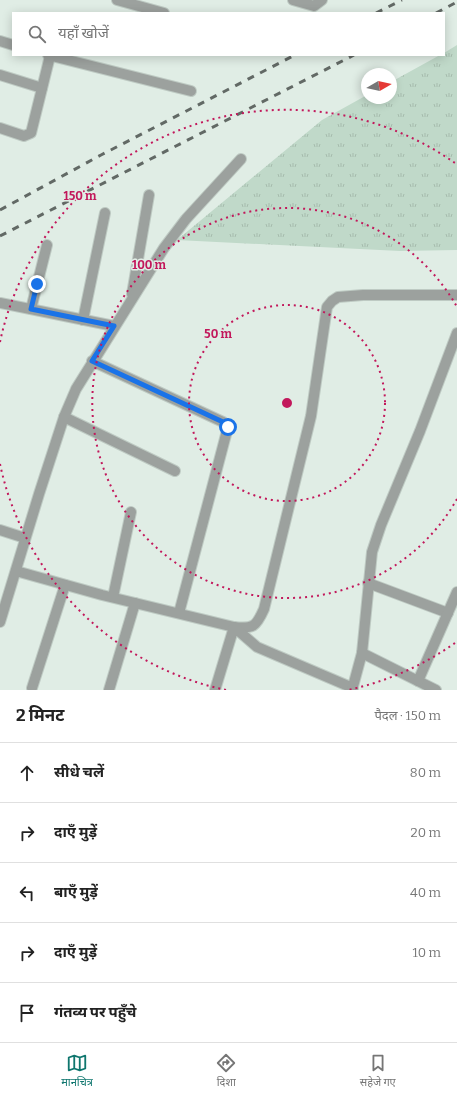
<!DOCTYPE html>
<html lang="hi">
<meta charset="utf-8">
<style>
:root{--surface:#fff;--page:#f6f6f6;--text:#222;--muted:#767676;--line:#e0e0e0;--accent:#0f766e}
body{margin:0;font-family:Bitter,"Noto Sans Devanagari",serif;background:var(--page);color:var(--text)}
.compass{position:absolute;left:361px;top:68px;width:36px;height:36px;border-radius:50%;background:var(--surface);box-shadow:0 2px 10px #0003;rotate:81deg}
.stop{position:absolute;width:12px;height:12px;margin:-9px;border:3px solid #1a73e8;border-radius:50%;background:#fff}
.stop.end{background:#1a73e8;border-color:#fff;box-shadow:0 1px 4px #0008}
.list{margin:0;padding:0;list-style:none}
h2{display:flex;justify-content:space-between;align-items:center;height:52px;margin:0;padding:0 16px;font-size:17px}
h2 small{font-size:13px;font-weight:400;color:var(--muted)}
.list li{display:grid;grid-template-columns:26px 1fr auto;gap:12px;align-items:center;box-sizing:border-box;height:60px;padding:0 16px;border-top:1px solid var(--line)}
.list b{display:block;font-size:15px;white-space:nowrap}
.list em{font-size:13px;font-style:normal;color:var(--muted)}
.icon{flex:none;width:22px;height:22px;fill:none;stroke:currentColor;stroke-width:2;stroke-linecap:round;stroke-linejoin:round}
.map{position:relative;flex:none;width:457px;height:690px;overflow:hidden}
.search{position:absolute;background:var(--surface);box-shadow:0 2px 10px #0003;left:12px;right:12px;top:12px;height:44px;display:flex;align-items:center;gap:10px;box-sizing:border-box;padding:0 14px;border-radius:0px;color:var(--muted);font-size:15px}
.sheet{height:352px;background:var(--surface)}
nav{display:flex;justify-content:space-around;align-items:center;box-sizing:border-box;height:56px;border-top:1px solid var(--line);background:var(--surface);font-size:11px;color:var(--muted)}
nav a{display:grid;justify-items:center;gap:2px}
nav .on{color:var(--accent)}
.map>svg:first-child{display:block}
.grass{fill:url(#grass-tufts)}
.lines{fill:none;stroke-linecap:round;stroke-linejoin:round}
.minor-casing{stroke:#becac3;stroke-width:12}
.minor{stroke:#9ca19e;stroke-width:10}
.rail{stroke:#626965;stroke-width:3;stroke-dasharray:7 7;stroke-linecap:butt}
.route{stroke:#1a73e8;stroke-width:5}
.ring{fill:none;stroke:#c2185b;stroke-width:2;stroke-dasharray:2 4}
.centre{fill:#c2185b;stroke:#e0ede5;stroke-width:2}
.ring-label{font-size:12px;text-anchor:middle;font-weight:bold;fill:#c2185b;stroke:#e0ede5;stroke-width:3;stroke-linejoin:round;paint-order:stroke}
</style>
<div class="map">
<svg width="457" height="690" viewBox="0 0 457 690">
<defs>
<pattern id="grass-tufts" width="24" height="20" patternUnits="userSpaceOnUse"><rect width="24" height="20" fill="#c0d9c9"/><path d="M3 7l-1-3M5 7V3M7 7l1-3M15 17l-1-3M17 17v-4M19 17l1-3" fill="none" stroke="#a6bbad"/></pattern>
</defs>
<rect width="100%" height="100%" fill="#e0ede5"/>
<path class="grass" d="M457 45V250L400 251 177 240 322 120 367 95V98H391V82L440 55H444V53Z"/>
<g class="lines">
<defs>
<g id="minor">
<path d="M117 0 164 13"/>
<path d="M293 0 314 6 322 0"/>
<path d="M0 41 13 45"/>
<path d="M48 55 191 91"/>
<path d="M0 75 42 88"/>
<path d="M0 128 24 136 31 133 50 56"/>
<path d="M132 294 149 195"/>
<path d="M0 303 114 326"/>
<path d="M31 309 47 245"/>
<path d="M83 320 105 213"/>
<path d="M92 361 223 422 228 427 179 613"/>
<path d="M64 417 175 471"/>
<path d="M0 530 25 538"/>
<path d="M16 571 102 595 234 627C253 629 256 627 264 609L311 416 327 307 332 301 338 297 363 295H457"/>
<path d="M368 583 448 613"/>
<path d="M113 597 131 512"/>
<path d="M0 622 39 494 64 417 76 389 164 248 186 219 241 159"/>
<path d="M362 653 436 690"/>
<path d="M418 681 457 592"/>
<path d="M32 688 65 585"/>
<path d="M109 690 135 603"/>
<path d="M215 690 234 627 257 647 353 688"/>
<path d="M352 690 362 653 372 552 381 525 420 431 457 333"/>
</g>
</defs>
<use href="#minor" class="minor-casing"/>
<use href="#minor" class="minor"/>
<g class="rail">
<path d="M376 13 402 0"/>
<path d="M436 13 457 2"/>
<path d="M0 210 101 155 295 55"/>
<path d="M0 236 354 55"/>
</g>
</g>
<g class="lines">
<path class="route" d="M37 284 31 309 114 326 92 361 223 422 228 427"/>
</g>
<g class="ring">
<circle cx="287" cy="403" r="98"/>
<path d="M457 499A195 195 0 1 1 457 307"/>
<path d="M455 643A293 293 0 0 1 348 690M226 690A293 293 0 0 1 0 464M0 342A293 293 0 0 1 455 163"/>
</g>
<circle cx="287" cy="403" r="6" class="centre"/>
<g class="ring-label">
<text x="80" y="200">150 m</text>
<text x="149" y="269">100 m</text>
<text x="218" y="338">50 m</text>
</g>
</svg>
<svg class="compass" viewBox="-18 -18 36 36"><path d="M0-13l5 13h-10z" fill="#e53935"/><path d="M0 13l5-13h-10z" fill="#767676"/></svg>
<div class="stop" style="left:228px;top:427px"></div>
<div class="stop end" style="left:37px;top:284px"></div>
<div class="search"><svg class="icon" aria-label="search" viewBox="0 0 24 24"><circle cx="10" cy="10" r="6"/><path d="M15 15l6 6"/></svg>यहाँ खोजें</div>
</div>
<section class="sheet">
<h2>2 मिनट<small>पैदल · 150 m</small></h2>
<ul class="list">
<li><svg class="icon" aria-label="ahead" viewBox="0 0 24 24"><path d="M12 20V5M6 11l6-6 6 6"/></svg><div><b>सीधे चलें</b></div><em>80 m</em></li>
<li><svg class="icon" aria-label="right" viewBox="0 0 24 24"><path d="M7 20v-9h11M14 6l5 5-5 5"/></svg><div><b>दाएँ मुड़ें</b></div><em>20 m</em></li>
<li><svg class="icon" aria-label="left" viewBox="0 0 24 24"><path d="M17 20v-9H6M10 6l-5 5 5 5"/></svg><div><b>बाएँ मुड़ें</b></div><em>40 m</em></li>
<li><svg class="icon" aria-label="right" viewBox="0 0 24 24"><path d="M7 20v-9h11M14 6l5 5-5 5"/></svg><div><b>दाएँ मुड़ें</b></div><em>10 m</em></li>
<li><svg class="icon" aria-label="arrive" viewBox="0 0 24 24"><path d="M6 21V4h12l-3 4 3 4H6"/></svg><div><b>गंतव्य पर पहुँचे</b></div></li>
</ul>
</section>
<nav>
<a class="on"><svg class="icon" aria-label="map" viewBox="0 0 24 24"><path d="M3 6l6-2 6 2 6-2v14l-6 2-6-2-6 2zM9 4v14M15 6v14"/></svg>मानचित्र</a>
<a><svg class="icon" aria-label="directions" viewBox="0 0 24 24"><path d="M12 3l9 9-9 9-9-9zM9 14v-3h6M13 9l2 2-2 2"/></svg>दिशा</a>
<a><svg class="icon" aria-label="saved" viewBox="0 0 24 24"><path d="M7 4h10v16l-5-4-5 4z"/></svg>सहेजे गए</a>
</nav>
